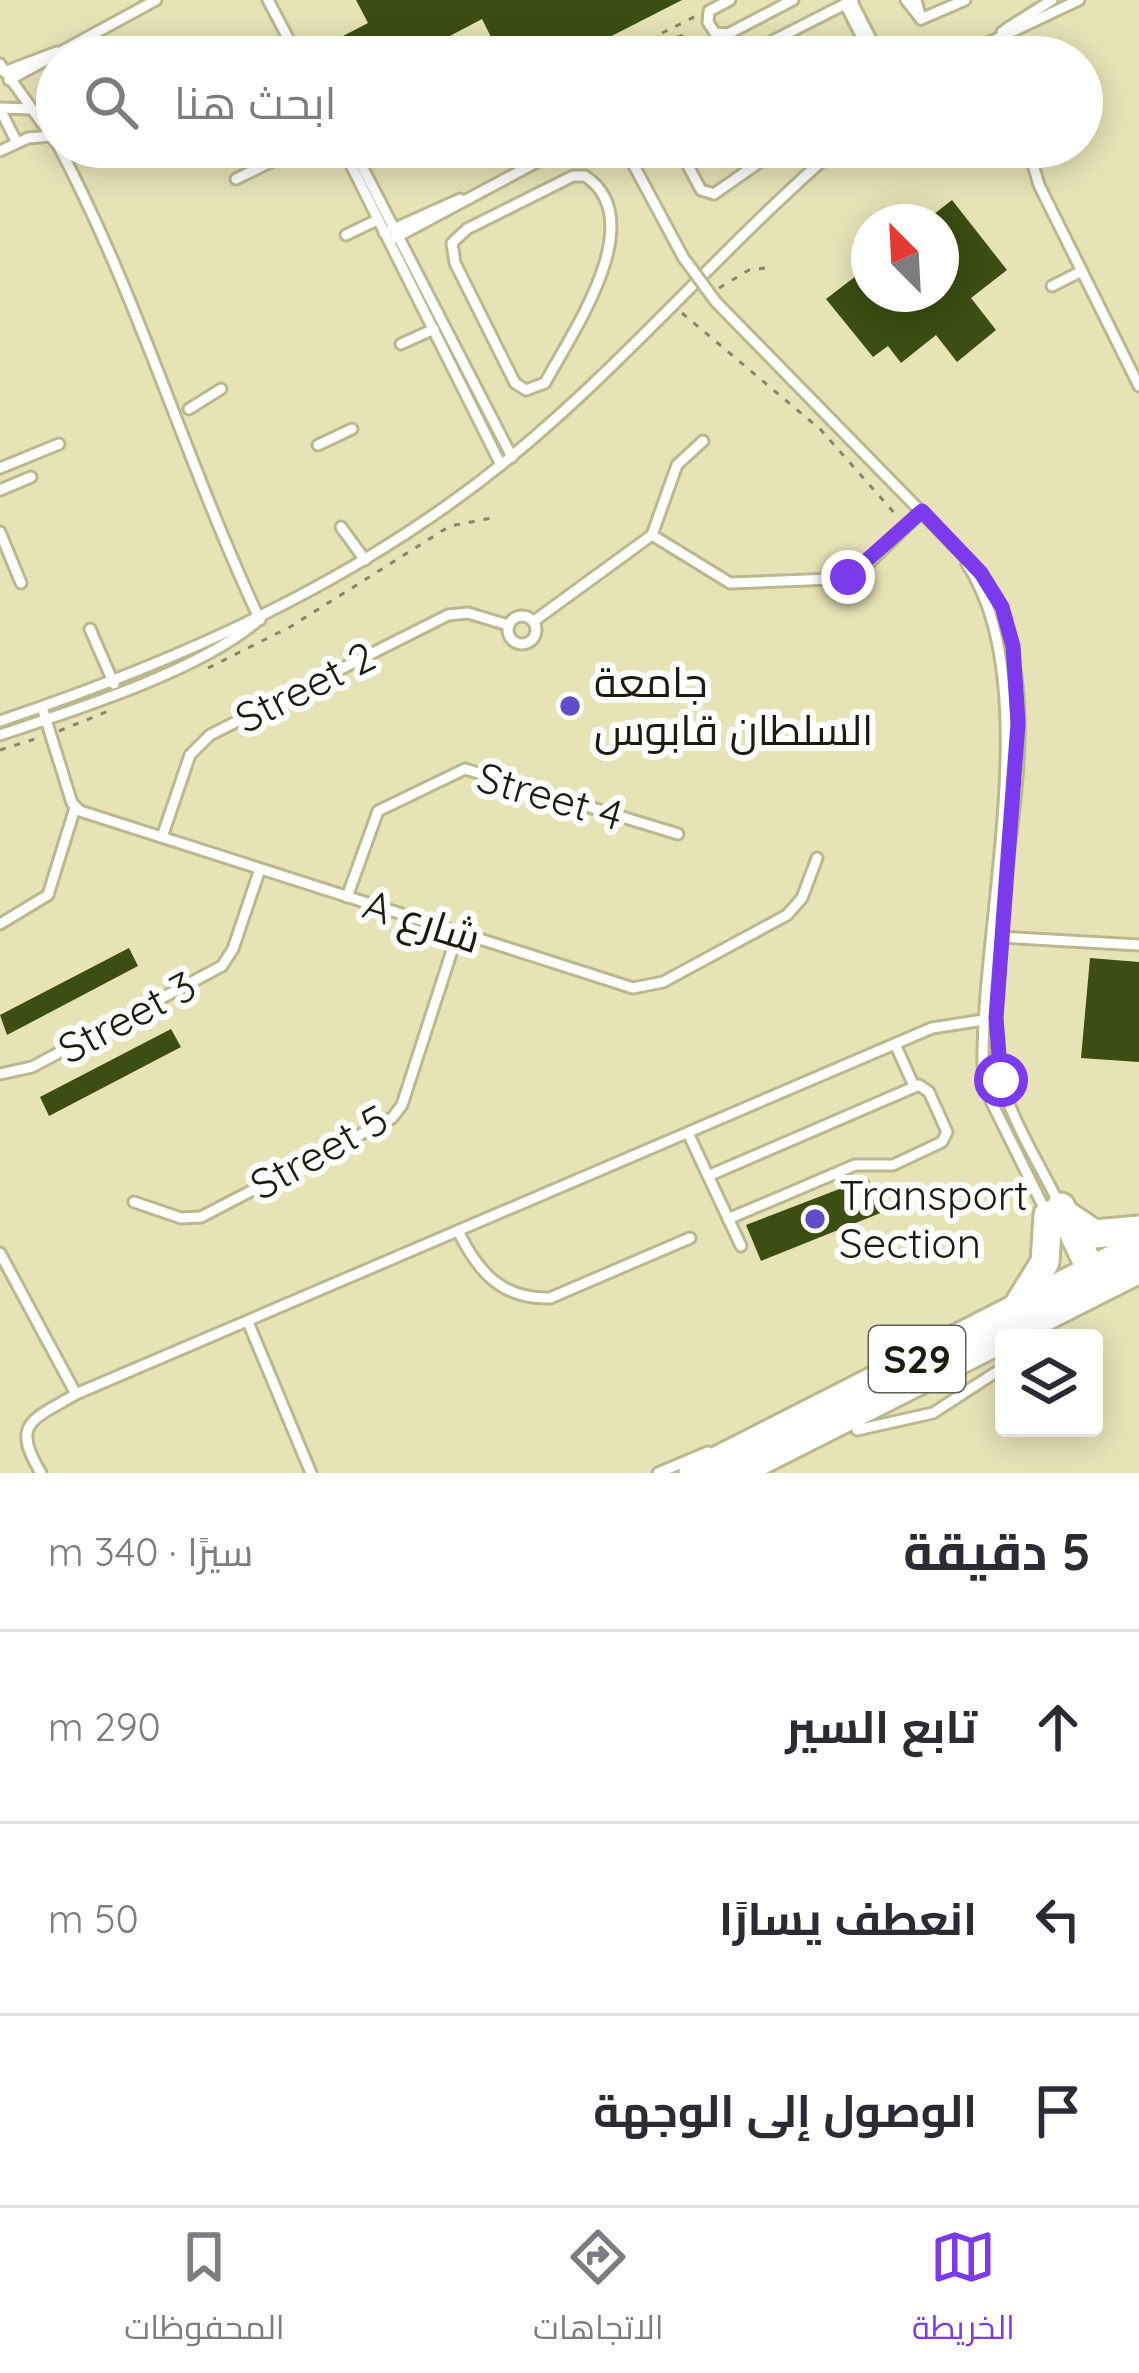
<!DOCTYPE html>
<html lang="ar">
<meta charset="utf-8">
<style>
:root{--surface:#fff;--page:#f7f7f7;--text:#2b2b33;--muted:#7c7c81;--line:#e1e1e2;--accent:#7c3aed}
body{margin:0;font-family:Quicksand,Cairo,sans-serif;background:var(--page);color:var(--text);direction:rtl}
.controls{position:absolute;right:36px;bottom:36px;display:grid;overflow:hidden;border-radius:12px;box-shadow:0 6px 30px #0003}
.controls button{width:108px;height:108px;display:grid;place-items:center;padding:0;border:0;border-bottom:3px solid var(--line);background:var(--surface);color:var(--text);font:60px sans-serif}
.compass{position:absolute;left:851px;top:204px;width:108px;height:108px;border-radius:50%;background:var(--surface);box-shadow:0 6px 30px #0003;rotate:336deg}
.stop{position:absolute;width:36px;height:36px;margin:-27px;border:9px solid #7c3aed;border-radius:50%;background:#fff}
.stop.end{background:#7c3aed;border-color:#fff;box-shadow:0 3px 12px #0008}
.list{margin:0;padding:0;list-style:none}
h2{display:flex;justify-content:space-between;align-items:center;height:156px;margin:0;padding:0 48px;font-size:51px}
h2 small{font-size:39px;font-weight:400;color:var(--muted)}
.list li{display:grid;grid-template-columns:78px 1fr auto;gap:36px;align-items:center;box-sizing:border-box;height:192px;padding:0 48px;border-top:3px solid var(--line)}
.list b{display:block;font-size:45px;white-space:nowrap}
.list em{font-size:39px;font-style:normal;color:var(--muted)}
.icon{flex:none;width:66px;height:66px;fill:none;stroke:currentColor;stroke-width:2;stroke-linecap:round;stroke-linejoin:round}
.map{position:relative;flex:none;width:1139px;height:1473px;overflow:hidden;direction:ltr}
.search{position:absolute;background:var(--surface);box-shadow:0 6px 30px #0003;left:36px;right:36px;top:36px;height:132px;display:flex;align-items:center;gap:30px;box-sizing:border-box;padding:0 42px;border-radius:66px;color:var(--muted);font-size:45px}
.sheet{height:732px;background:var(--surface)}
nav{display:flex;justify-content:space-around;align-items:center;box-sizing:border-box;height:168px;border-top:3px solid var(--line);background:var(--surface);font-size:33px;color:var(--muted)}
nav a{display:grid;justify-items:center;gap:6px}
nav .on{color:var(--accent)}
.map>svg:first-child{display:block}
.building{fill:#3c4e11}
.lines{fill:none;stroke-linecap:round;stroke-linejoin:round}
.service-casing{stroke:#bbb88e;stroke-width:15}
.primary-casing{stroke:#bbb88e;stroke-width:33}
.path{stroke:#898667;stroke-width:3;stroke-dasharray:6 9;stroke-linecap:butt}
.service{stroke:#fff;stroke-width:9}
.primary{stroke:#fff;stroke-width:27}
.service-bridge-casing{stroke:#bbb88e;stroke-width:15;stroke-linecap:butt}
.service-bridge{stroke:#fff;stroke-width:9}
.route{stroke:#7c3aed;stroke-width:15}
.poi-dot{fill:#5f4ec7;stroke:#fff;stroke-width:4.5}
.labels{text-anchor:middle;stroke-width:12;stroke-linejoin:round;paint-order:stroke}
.shield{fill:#fff;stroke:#615f54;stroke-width:3}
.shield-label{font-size:39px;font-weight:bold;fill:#1d1b0b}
.poi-label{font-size:42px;fill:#1d1b0b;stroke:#fff;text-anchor:start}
.street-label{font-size:42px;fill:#1d1b0b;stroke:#fff}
</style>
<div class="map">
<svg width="1139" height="1473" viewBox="0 0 1139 1473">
<rect width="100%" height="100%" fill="#e6e3b7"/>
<g class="building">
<path d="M356 0H682L592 46 597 57H464L493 41 482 19 429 47 434 57H351L341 37 368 23Z"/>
<path d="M952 200 1007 270 971 298 996 330 957 362 936 335 901 363 888 346 873 357 826 299 869 266V294H941V222H924Z"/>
<path d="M129 948 138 966 7 1035 0 1015Z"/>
<path d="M1090 958 1139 962V1062L1081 1058Z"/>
<path d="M171 1029 181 1047 49 1116 40 1097Z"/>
<path d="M868 1178 883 1212 761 1261 746 1225Z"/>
</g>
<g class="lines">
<defs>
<g id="service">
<path d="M268 0 298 57"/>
<path d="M730 0 709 11 708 22 715 33 728 34 793 0"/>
<path d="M851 0 880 57"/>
<path d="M906 0 921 19"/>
<path d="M916 0 921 19"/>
<path d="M845 4 872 57"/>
<path d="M921 19 965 0"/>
<path d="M1006 29 1052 0"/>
<path d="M1002 32 1008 57"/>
<path d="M625 57 658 43 682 57"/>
<path d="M741 57 853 0"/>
<path d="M958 57 1079 0"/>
<path d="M0 64 57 144"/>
<path d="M4 72 57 52"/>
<path d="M9 80 156 0"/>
<path d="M0 108 31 109"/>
<path d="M0 109 17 143"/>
<path d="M59 147C139 298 187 465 260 620"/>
<path d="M342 147 501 465"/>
<path d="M352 147 512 457"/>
<path d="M521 147 530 164"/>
<path d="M624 147 683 257"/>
<path d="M678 147 701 190 714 194 781 147"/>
<path d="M1028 147 1039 185 1139 386"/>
<path d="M0 151 28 138 52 136"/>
<path d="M573 176H585C652 220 571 334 545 383L526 390 515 383 455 263 452 243 467 229Z"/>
<path d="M236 179 301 147"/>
<path d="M384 233 460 199"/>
<path d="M346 235 377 220"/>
<path d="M395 238 565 147"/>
<path d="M1052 286 1082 271"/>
<path d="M716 302 981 573C1068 714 976 905 997 1061 1004 1110 1038 1160 1059 1204"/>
<path d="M401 344 434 329"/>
<path d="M189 409 221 389"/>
<path d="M318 445 352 429"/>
<path d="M0 468 59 444"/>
<path d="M0 490 31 477"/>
<path d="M341 527 365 560"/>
<path d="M0 532 21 583"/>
<path d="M652 535 730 583 832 579 863 569 922 511"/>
<path d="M967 564C1046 685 981 922 983 1066L991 1101 1047 1214"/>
<circle cx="522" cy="630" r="14"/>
<path d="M534 621 652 535 677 465 703 441"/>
<path d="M90 629 114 684"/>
<path d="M42 707 72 803 80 811 633 988 663 982 787 915 802 898 817 858"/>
<path d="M0 721C182 660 357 582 507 460 625 364 723 246 838 147"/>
<path d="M0 735C74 710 196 672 255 623"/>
<path d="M162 837 190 755 210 735 448 615 468 613 508 625"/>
<path d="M347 897 378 811 465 769 678 834"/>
<path d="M0 924 48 895 75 808"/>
<path d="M1000 937 1139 945"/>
<path d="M895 1044 914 1086"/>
<path d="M0 1074 32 1067 222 966 233 949 260 869"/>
<path d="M688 1133 741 1246"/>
<path d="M708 1176 919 1085 929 1092 947 1132 942 1142 893 1165H855L728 1219"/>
<path d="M134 1202 181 1218 201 1217 392 1118 402 1105 458 932"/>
<path d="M459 1233C479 1273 502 1299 550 1298L690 1238"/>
<path d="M0 1253 76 1394"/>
<path d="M248 1322 311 1473"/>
<path d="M857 1430 933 1413 1004 1367"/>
<path d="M41 1473C10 1422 33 1420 76 1394L932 1028 996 1018"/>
<path d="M658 1473 708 1452"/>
</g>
<g id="primary">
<path d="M1061 1207 1091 1270 1089 1285"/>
<path d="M1066 1215 1094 1234 1139 1230"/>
<path d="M1019 1304 1045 1262 1048 1215"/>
<path d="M693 1473 1139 1246"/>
<path d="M736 1473 1139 1269"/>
</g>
</defs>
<use href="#service" class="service-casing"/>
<use href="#primary" class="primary-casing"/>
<g class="path">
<path d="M662 33 696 16"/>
<path d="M677 37 685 35 705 57"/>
<path d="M709 57 735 46"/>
<path d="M722 57H726"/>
<path d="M719 288 749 270 765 268"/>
<path d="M682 313 821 430 897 516"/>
<path d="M208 668 290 627 450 526 497 517"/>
<path d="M59 731 111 710"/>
<path d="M0 750 38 738"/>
</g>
<use href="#service" class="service"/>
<use href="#primary" class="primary"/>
<defs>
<path id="service-bridge" d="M683 257 716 302"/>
</defs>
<use href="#service-bridge" class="service-bridge-casing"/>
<use href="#service-bridge" class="service-bridge"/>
</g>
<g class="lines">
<path class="route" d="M848 577 922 511 981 573 1002 607 1013 646 1018 723 996 1018 1001 1080"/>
</g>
<g class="poi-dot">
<circle cx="570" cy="706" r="12"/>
<circle cx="815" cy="1219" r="12"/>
</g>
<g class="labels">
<rect class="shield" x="869" y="1326" width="96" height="66" rx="9"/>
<g class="shield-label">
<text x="917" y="1373">S29</text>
</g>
<g class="poi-label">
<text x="594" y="697">جامعة<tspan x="594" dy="48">السلطان قابوس</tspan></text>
<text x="839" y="1210">Transport<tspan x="839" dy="48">Section</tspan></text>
</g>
<g class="street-label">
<text transform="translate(305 687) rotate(-27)" y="15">Street 2</text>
<text transform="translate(550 796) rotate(16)" y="15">Street 4</text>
<text transform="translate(422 921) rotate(18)" y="15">A شارع</text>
<text transform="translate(127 1017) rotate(-28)" y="15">Street 3</text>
<text transform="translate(319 1152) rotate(-29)" y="15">Street 5</text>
</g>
</g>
</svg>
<div class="controls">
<button><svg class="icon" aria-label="layers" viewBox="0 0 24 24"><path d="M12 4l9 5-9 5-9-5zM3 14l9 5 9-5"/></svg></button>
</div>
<svg class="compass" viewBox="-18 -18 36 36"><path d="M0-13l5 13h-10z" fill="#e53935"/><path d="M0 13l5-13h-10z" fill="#7c7c81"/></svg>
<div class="stop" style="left:1001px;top:1080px"></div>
<div class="stop end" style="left:848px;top:577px"></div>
<div class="search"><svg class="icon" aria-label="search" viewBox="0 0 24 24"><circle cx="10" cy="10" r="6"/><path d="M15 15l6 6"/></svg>ابحث هنا</div>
</div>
<section class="sheet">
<h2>5 دقيقة<small>سيرًا · 340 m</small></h2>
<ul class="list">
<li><svg class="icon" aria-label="ahead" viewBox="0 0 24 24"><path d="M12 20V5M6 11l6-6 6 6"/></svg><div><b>تابع السير</b></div><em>290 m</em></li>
<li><svg class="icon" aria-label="left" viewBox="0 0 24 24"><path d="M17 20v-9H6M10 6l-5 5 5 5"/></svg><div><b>انعطف يسارًا</b></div><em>50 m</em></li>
<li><svg class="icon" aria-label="arrive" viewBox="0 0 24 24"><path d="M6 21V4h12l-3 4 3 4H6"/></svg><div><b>الوصول إلى الوجهة</b></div></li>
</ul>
</section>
<nav>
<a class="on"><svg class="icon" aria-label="map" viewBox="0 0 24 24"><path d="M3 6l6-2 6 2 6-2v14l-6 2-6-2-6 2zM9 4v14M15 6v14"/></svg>الخريطة</a>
<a><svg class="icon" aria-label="directions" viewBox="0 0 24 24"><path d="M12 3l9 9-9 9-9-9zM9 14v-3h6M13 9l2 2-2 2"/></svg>الاتجاهات</a>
<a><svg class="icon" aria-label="saved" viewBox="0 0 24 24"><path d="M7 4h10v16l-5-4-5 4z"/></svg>المحفوظات</a>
</nav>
